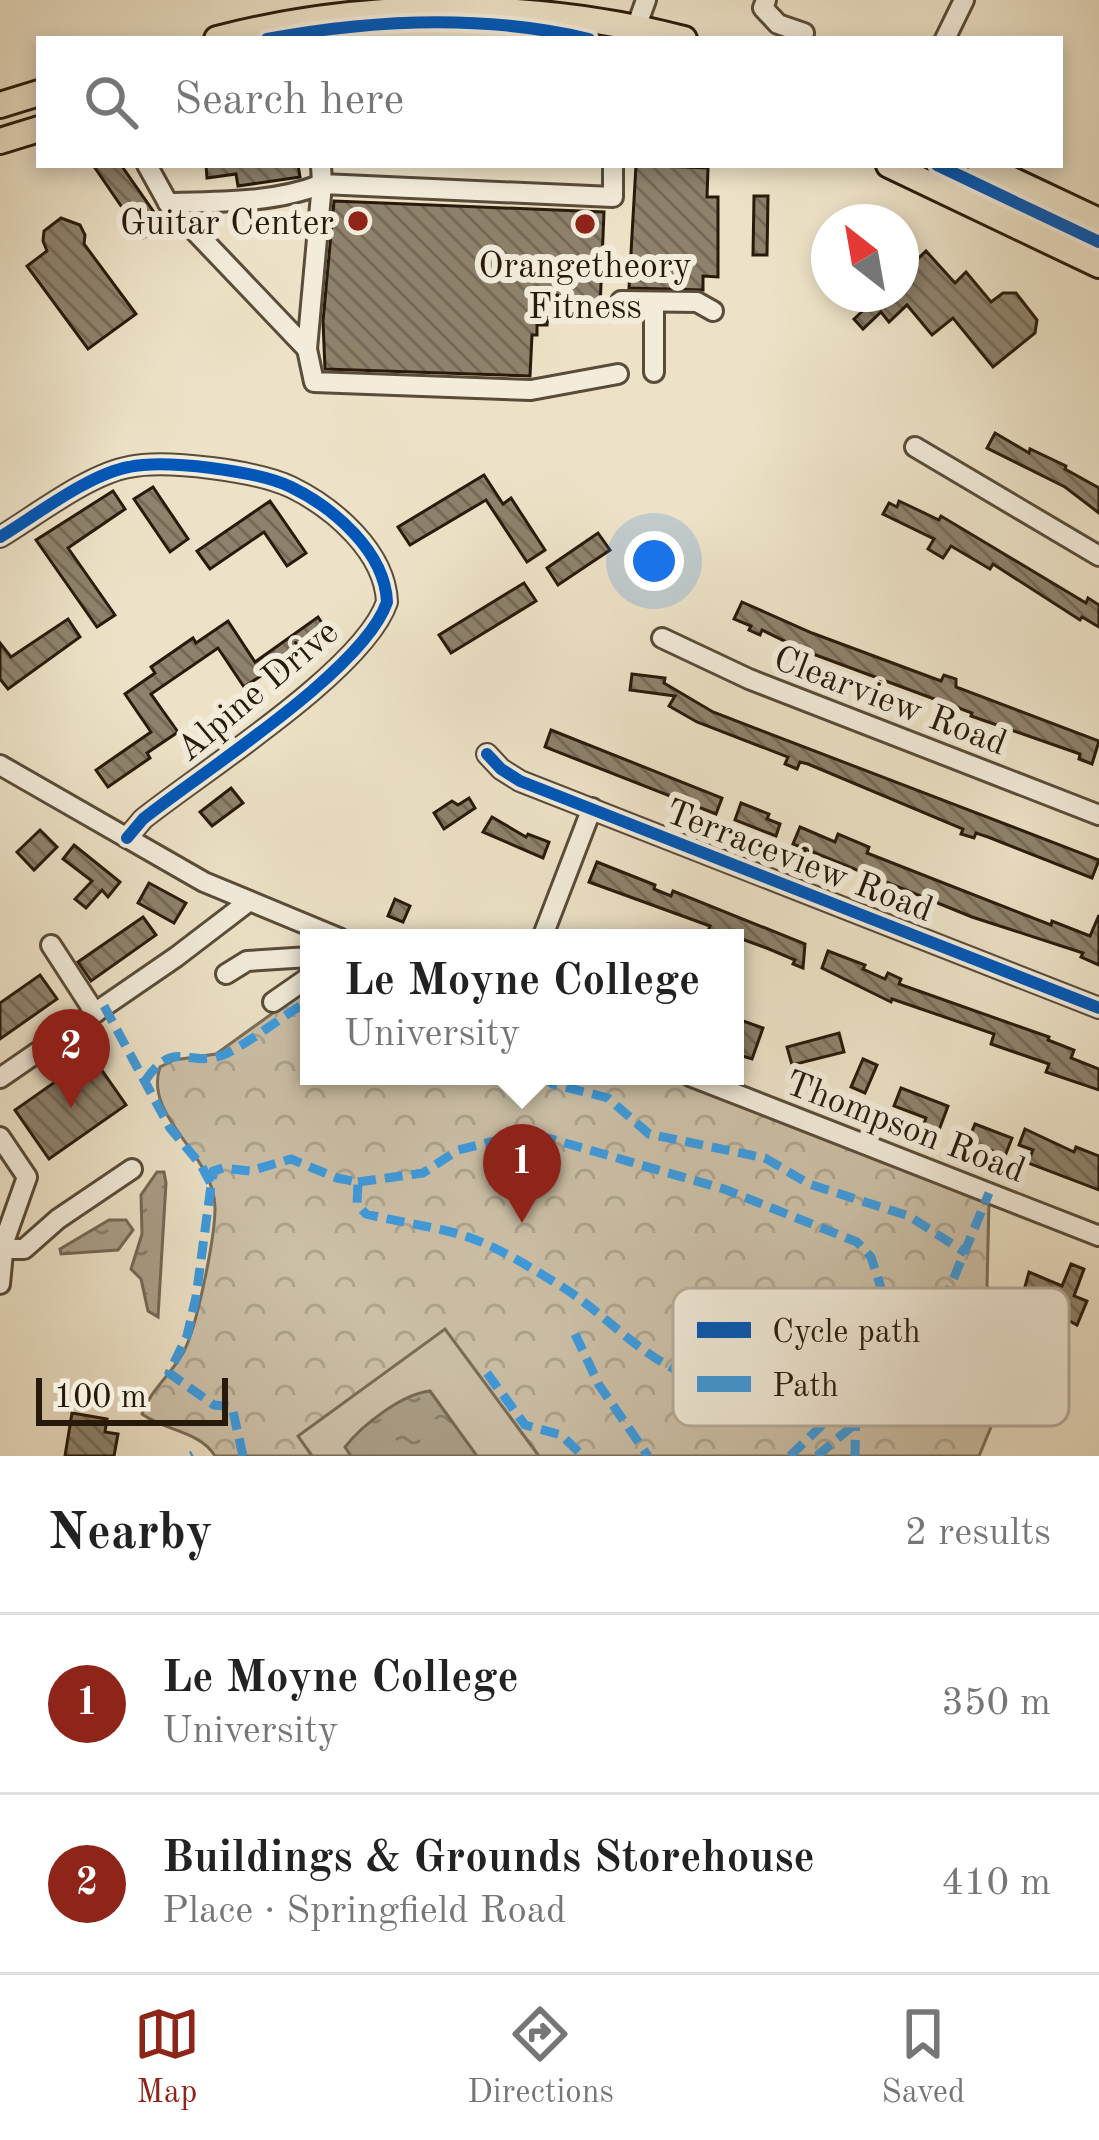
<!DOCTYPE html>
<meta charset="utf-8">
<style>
:root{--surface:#fff;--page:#f6f6f6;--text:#222;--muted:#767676;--line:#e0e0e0;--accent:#8f2418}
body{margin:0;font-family:"Old Standard TT",serif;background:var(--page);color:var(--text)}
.compass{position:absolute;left:811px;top:204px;width:108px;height:108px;border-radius:50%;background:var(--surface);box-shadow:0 6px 18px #0003;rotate:329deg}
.scale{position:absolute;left:36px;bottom:30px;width:192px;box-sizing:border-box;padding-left:12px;border:6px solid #281a0a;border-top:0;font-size:33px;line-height:42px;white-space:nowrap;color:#281a0a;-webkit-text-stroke:9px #f3ecdb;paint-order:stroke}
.you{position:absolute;left:654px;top:561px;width:42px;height:42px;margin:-30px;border:9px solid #fff;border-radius:50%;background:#1a73e8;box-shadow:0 0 0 18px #1a73e833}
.badge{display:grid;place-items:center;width:78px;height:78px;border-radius:50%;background:var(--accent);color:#fff;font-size:39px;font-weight:700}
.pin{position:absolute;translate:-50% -99px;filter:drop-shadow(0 3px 6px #0008)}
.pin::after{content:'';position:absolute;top:63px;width:42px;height:36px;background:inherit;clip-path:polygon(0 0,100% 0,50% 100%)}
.popup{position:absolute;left:300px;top:929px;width:444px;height:156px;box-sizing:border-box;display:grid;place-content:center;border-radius:0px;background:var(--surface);filter:drop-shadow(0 3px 9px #0005);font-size:39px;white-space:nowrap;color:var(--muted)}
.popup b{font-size:45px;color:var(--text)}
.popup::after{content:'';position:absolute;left:50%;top:100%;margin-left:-24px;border:24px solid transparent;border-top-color:var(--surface)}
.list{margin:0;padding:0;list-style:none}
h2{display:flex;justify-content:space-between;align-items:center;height:156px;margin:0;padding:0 48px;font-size:51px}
h2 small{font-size:39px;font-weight:400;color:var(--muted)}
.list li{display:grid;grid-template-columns:78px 1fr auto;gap:36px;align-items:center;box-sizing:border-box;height:180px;padding:0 48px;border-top:3px solid var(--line)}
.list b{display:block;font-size:45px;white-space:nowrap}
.list p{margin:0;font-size:39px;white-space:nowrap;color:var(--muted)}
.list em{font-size:39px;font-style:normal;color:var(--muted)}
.icon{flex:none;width:66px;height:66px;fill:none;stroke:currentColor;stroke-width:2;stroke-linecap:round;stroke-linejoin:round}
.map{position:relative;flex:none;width:1099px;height:1456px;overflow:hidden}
.search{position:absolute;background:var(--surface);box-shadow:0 6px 18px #0003;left:36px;right:36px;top:36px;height:132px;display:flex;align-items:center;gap:30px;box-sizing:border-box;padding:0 42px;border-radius:0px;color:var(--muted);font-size:45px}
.sheet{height:516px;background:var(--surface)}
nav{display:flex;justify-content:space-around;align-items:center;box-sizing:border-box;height:168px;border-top:3px solid var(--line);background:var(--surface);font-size:33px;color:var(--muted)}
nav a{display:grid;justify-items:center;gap:6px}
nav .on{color:var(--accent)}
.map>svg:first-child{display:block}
.grass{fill:#ccc0a7;stroke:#7a6d58;stroke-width:3}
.forest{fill:url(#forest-crowns);stroke:#7a6d58;stroke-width:3}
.water{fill:url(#water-ripples);stroke:#766955;stroke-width:3}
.building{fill:url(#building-back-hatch);stroke:#281a0a;stroke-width:3}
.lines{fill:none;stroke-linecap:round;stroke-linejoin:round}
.minor-casing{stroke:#594c39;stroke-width:24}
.major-casing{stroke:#281a0a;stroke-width:30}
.minor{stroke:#f3ecdb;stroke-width:18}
.major{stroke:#ede2c7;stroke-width:24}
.quiet{stroke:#3d9bde;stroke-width:9;stroke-dasharray:18 9;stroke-linecap:butt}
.cycleway-casing{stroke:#f3ecdb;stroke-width:20}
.cycleway{stroke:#0057b8;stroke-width:12}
.poi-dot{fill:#8f2418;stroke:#f3ecdb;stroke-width:4.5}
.labels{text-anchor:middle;stroke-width:12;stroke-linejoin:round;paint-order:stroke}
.poi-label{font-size:36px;fill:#281a0a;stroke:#f3ecdb;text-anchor:end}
.street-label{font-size:36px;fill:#281a0a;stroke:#f3ecdb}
.key{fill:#f3ecdb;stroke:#b6ad9c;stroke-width:3}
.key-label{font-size:33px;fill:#281a0a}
</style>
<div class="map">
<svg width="1099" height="1456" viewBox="0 0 1099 1456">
<defs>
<pattern id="forest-crowns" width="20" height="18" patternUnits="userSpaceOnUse" patternTransform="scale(3)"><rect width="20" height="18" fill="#ccc0a7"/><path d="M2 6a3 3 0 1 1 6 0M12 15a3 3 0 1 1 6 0" fill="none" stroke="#afa48e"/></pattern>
<pattern id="water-ripples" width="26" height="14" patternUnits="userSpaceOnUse" patternTransform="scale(3)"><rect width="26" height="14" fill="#aa9e87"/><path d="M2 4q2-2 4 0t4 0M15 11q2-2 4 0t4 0" fill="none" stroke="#8a806d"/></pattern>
<pattern id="building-back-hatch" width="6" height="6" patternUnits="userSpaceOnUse" patternTransform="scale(3)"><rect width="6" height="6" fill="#8e826c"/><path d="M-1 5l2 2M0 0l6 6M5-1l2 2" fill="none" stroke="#746a57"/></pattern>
</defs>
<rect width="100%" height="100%" fill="#ede2c7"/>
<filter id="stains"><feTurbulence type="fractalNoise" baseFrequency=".00167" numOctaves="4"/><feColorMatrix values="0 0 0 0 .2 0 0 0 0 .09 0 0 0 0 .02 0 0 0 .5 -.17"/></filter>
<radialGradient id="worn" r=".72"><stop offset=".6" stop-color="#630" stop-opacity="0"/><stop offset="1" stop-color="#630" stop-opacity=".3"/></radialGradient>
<path class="grass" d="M445 1328 539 1456H312L297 1436Z"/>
<path class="forest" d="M309 987V1076H666L989 1201 987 1286 1022 1323V1352L979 1456H539L445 1329 298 1436 312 1456H215C200 1431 165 1431 142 1414 151 1389 170 1376 183 1353 197 1328 215 1237 215 1208 215 1154 143 1118 160 1067L174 1060 216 1054Z"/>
<g class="water">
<path d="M157 1172H164L166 1183 158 1317 148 1311 141 1279 131 1269 142 1234 141 1195Z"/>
<path d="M109 1220H126L133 1230 118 1250 61 1254 60 1249Z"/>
<path d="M430 1391 477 1456H351L345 1447C362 1425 402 1394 430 1391Z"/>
</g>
<g class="building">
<path d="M93 165H121L163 225 143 238Z"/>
<path d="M206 165H298L300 177 238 186 236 174 207 178Z"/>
<path d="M636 165 708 168 707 197H718V277L703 276V290L629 288Z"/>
<path d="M754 196H768L767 255H753Z"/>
<path d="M334 201 604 212 600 308 576 307V314L548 313 547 325H537V335H532L530 376 325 369 323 321Z"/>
<path d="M61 218 80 225 85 235 84 244 136 314 88 349 27 266 47 251 43 241 44 231Z"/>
<path d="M926 251 955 283 966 272 991 302 1003 293H1016L1037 320 1035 333 993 367 953 318 932 335 907 305 889 322 881 312 863 329 854 319 881 294H901V275Z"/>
<path d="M995 433 1029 453 1030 449 1066 466 1065 469 1099 488V513L1065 487 987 448Z"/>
<path d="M484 475 503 504 511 498 545 550 527 562 486 500 410 545 398 527Z"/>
<path d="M153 487 188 539 170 552 134 499Z"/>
<path d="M113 491 125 509 68 548 115 615 97 627 36 540Z"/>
<path d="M270 501 306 553 287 566 264 532 210 569 197 551Z"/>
<path d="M899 501 939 520 941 516 1086 603 1088 598 1099 605V627L1082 617 1080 620 993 564 990 569 951 546 943 558 928 549 934 539 883 514 889 503 897 507Z"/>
<path d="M598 533 610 550 558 585 547 568Z"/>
<path d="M524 583 536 601 451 653 439 635Z"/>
<path d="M742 602 812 633 941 681 944 675 956 679V687L1099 741 1092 764 1079 759 1080 754 971 716 972 713 805 651 762 630 760 635 749 630 751 626 734 619Z"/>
<path d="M318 617 330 635 279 671 276 666 244 687 218 648 151 694 178 732 147 753 150 758 108 787 96 770 151 732 125 694 155 673 151 667 193 638 196 643 228 621 255 662Z"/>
<path d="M68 619 80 637 8 689 0 679V643L11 657Z"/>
<path d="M632 674 665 678 664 683 713 712 1099 860 1092 878 988 837 976 833 974 838 961 834 963 829 808 764 800 762 797 769 785 764 788 757 697 722 669 706 675 696 630 690Z"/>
<path d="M551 730 722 798 716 814 545 747Z"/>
<path d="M231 788 243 803 212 826 200 812Z"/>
<path d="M469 798 475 808 444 829 434 813 452 801 458 805Z"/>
<path d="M741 803 769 814 767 819 780 824 776 836 735 820Z"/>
<path d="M492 817 526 837 528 834 549 842 543 858 483 832Z"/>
<path d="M800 827 835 842 838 834 869 847 867 853 1051 925 1052 921 1090 936 1099 915V965L1081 957 1083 953 972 917 793 844Z"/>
<path d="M40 830 57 847 34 870 17 852Z"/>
<path d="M74 845 120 882 108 897 102 890 86 908 75 899 92 881 63 859Z"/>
<path d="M597 862 655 885 654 889 671 896 673 891 805 944 803 968 793 964 795 960 769 949 720 931 718 936 708 931 710 926 589 882Z"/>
<path d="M149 883 186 903 174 923 138 903Z"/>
<path d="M395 899 410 906 403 922 388 916Z"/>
<path d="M143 917 156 935 91 981 78 962Z"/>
<path d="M828 951 865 965 863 969 885 979 888 973 901 979 899 984 1049 1037 1048 1040 1074 1050 1071 1058 1099 1069V1090L1046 1072 1049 1064 991 1044 994 1034 892 999 891 1002 822 968Z"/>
<path d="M40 975 57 999 0 1039V1003Z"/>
<path d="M743 1021 763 1028 752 1059 739 1055 741 1050 735 1048V1025L741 1027Z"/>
<path d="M839 1033 844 1052 792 1065 787 1047Z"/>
<path d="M92 1056 126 1105 49 1159 15 1110Z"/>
<path d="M863 1059 877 1065 865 1093 851 1087Z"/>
<path d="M901 1088 948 1106 939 1130 924 1124 926 1118 894 1106Z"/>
<path d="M975 1124 1012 1138 1005 1156 968 1141Z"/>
<path d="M1025 1129 1074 1152 1076 1147 1099 1156V1190L1028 1163 1033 1150 1019 1145Z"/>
<path d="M1071 1264 1084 1269 1074 1296 1087 1301 1077 1325 1059 1315 1064 1302 1039 1292 1032 1298 1023 1294 1029 1272 1062 1286Z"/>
<path d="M72 1413 107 1419 105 1432 118 1434 114 1456H65Z"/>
</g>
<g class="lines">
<defs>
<g id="minor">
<path d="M766 0 763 8 778 24 804 33"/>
<path d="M632 39 646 0"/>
<path d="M945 39 964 0"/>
<path d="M147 165 168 203 307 349 322 184"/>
<path d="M321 165 322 184 613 197V165"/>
<path d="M168 203C218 202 275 203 322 184"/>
<path d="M621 301 697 302 713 311"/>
<path d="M654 302V372"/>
<path d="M307 349 314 382 531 390 618 374"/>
<path d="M915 447 1099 556"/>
<path d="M0 537C35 516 89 474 129 467 166 459 257 471 291 487 334 508 385 552 387 602 364 670 203 771 143 819L127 838"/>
<path d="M662 638 749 679 1099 815"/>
<path d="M487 754 501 769 520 781 1099 1008"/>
<path d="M0 765 204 882 339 938"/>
<path d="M542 938 592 808"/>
<path d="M51 945 95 1013"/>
<path d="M226 974 247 961 309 957"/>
<path d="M273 1002 309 977"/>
<path d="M690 1076 1099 1236"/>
<path d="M0 1078 176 957 248 902"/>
<path d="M0 1137 27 1177 4 1242 0 1284"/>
<path d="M3 1249H24L58 1219 132 1169"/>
</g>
<g id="major">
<path d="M217 39C367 0 533 0 684 39"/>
<path d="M0 105 39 93"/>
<path d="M0 141 39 129"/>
<path d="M889 165 1099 265"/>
<path d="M980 165 1099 221"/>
</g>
</defs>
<use href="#minor" class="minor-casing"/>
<use href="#major" class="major-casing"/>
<use href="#minor" class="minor"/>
<use href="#major" class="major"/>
<g class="quiet">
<path d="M104 1006 170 1128 201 1165 211 1184"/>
<path d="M542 1076 553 1084 608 1098 649 1134 765 1158 809 1184 909 1216 966 1253"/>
<path d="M145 1081C174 1038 187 1067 220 1056 238 1051 289 1012 309 1000"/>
<path d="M358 1182 423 1173 458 1150 502 1139 548 1138 724 1189 857 1242 871 1257 882 1291 916 1322"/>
<path d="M575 1334 599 1385 648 1456"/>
<path d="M487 1373 525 1425 561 1435 583 1456"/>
<path d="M191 1456 193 1455"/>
<path d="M243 1456 232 1407 214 1405 169 1373 187 1336 196 1297 213 1171 223 1168 250 1171 291 1159 337 1178 358 1182 357 1204 366 1214C398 1222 433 1226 465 1236 499 1247 533 1269 564 1288 608 1316 642 1359 693 1377 744 1395 797 1366 849 1382L856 1393 855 1456"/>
<path d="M790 1456 884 1365 916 1322 948 1292 989 1193"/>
<path d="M817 1456 856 1423"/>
</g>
<defs>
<g id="cycleway">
<path d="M267 39C374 19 483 14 589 39"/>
<path d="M937 165 1099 242"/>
<path d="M0 537C35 516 89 474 129 467 166 459 257 471 291 487 334 508 385 552 387 602 364 670 203 771 143 819L127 838"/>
<path d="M487 754 501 769 520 781 1099 1008"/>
</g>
</defs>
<use href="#cycleway" class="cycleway-casing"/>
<use href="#cycleway" class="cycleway"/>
</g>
<g class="poi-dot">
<circle cx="358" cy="221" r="12"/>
<circle cx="585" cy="224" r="12"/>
</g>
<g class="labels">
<g class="poi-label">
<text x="334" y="234">Guitar Center</text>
<text x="585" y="277" text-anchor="middle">Orangetheory<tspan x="585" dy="41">Fitness</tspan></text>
</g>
<g class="street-label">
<text transform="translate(256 689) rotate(-40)" y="13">Alpine Drive</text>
<text transform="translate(891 699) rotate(21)" y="13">Clearview Road</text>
<text transform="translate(800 859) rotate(21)" y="13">Terraceview Road</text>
<text transform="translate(906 1125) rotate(21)" y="13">Thompson Road</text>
</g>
</g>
<rect x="673" y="1288" width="396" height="138" rx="18" class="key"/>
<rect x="697" y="1322" width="54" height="16" fill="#0057b8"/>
<rect x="697" y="1376" width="54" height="16" fill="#3d9bde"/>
<g class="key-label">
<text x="772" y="1342">Cycle path</text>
<text x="772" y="1396">Path</text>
</g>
<rect width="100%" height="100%" filter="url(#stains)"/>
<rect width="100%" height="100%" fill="url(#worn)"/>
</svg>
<svg class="compass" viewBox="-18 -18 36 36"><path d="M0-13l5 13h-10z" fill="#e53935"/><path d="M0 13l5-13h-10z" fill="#767676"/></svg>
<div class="scale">100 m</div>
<div class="you"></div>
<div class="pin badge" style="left:522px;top:1223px">1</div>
<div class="popup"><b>Le Moyne College</b>University</div>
<div class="pin badge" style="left:71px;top:1108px">2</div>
<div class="search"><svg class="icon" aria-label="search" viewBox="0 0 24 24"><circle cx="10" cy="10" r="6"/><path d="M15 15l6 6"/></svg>Search here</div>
</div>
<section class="sheet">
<h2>Nearby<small>2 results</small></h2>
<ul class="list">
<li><span class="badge">1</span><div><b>Le Moyne College</b><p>University</p></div><em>350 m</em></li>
<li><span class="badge">2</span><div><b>Buildings &amp; Grounds Storehouse</b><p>Place · Springfield Road</p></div><em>410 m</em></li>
</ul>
</section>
<nav>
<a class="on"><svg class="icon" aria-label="map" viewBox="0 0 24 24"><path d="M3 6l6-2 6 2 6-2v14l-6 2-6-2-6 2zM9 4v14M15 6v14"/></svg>Map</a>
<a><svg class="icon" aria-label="directions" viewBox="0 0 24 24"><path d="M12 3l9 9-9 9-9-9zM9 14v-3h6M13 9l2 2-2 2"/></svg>Directions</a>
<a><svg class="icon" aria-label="saved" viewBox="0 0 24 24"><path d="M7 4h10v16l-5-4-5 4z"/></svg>Saved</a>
</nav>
